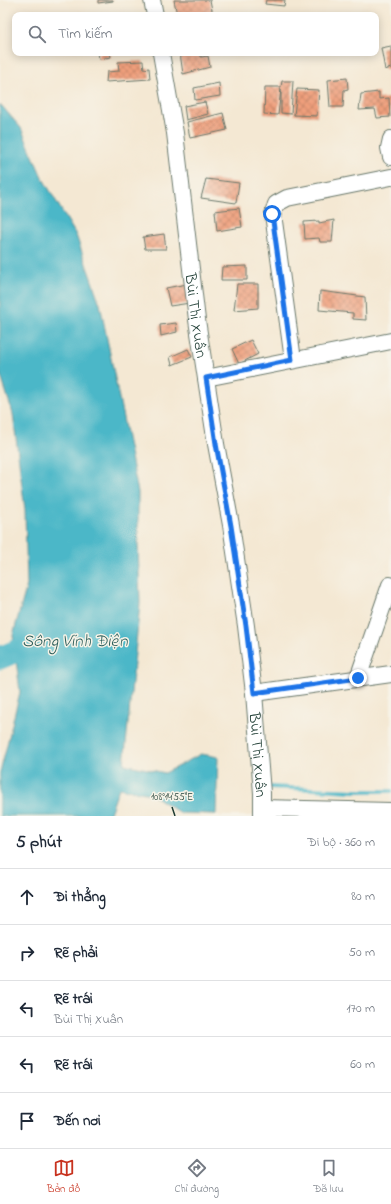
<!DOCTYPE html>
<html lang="vi">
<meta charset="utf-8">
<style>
:root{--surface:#fff;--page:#f2f2f3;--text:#1f2937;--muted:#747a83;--line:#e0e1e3;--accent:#c8321e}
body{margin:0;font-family:"Indie Flower",sans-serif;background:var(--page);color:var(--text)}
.stop{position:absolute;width:12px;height:12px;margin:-9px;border:3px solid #1a73e8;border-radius:50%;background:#fff}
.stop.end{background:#1a73e8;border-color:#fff;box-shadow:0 1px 4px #0008}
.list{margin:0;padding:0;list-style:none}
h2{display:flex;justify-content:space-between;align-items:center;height:52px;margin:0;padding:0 16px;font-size:17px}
h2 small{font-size:13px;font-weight:400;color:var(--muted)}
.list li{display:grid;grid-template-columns:26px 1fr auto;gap:12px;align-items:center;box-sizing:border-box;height:56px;padding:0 16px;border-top:1px solid var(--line)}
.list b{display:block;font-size:15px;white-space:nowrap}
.list p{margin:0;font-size:13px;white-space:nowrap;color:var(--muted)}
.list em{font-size:13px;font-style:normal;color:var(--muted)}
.icon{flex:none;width:22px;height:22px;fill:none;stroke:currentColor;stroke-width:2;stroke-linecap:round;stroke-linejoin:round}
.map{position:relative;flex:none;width:391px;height:816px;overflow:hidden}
.search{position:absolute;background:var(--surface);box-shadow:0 2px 10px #0003;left:12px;right:12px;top:12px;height:44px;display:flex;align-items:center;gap:10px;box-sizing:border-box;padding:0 14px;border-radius:8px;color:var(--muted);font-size:15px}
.sheet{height:332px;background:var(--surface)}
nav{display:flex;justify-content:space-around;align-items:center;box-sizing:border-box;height:56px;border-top:1px solid var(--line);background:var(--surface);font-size:11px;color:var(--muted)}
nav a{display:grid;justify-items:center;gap:2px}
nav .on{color:var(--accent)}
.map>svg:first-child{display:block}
.water{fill:#4cb7c8;stroke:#367a7e}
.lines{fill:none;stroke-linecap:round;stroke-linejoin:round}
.stream{stroke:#4cb7c8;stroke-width:4}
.river{stroke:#4cb7c8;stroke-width:23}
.building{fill:url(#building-cross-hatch)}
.minor-casing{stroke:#6a796c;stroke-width:18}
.minor{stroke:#fff;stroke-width:16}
.route{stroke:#1a73e8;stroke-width:5}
.ticks{fill:none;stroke:#1f3d34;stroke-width:1.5}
.labels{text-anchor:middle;stroke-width:3;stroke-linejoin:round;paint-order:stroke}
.street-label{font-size:16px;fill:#1f3d34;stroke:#f7f3e8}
.water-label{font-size:17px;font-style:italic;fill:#2a5c59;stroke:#f7f3e8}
.ticks-label{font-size:10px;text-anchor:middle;fill:#1f3d34;stroke:#f7f3e8;stroke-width:3;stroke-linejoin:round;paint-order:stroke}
</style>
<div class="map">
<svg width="391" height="816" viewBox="0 0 391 816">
<defs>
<pattern id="building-cross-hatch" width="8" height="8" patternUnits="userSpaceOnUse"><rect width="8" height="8" fill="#ef9f7b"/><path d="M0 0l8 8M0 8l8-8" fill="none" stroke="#c18366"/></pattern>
</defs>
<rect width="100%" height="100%" fill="#f7f3e8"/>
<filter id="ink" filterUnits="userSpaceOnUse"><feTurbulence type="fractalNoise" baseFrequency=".025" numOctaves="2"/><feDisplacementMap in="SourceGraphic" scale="8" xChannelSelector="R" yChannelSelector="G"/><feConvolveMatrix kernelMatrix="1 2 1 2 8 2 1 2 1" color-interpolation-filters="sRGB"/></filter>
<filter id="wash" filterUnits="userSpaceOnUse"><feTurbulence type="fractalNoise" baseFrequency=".012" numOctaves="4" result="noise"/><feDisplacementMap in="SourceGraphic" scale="16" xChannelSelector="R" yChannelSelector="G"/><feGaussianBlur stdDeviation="0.9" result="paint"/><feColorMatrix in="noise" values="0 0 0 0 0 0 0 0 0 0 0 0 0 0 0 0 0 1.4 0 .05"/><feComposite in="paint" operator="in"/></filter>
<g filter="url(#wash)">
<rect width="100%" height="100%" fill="#f4e8d3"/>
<path class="water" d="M0 104 21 128 42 177 76 235 100 304 138 492V544L140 603 124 764 165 773 201 754 218 757 216 814 180 813 151 794 119 788 109 816H0V773L20 692 13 635 27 585 25 510 13 414 0 373Z"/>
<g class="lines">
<path class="stream" d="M269 787 355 791H391"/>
<path class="river" d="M0 658 44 639"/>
</g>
<g id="blocks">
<g class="building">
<path d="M98 0H113V1L98 3Z"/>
<path d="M174 0H210L213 15H177Z"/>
<path d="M266 0H285L284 6 265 4Z"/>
<path d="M391 46V68L385 70 381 48Z"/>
<path d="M98 53H110L111 57 99 59Z"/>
<path d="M180 53H200L201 57 208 56 210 67 183 74Z"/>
<path d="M143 61 144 69 149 68 150 79 106 82 107 72 119 71 118 62Z"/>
<path d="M347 78 348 89 344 90 343 107H330L328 80Z"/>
<path d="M282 81H293L291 114 281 113V89L278 115 264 114 265 87H281Z"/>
<path d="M219 83 220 96 195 100 194 88Z"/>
<path d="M297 89 319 90 317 116 294 115Z"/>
<path d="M379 92V99L389 98 390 117 377 118 375 109 359 110 361 94Z"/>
<path d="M205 102 208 114 186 120 184 106Z"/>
<path d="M223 113 227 130 190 138 187 122Z"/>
<path d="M206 179 239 183 236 203 201 198Z"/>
<path d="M239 208 242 227 217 231 215 211Z"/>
<path d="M334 220 332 242H320L319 238 305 239 304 222 319 221V223Z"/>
<path d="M164 234 166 249H145L143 237Z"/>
<path d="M247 266V280H221L222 267Z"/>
<path d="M187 284 190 303 170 306 166 288Z"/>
<path d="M237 284H258V308L234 310Z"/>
<path d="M320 291 365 297 366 320 353 319V313L319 310Z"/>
<path d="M176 323 177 332 161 336 160 325Z"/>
<path d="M251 340 258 354 239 364 232 349Z"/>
<path d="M188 349 192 357 172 365 170 357Z"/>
</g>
</g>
</g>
<g filter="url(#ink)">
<use href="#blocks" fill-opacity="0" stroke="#6a796c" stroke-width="1"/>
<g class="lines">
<defs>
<g id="minor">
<path d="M152 0 155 15"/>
<path id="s1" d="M161 53 175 133 197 320 216 444 231 525 246 626 254 693 262 793V816"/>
<path d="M391 139 389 148 391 157"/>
<path d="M293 360 273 214 276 204 287 198 391 177"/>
<path d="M206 378 391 341"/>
<path d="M358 678 390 585"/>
<path d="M254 693 391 674"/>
<path d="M262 808 391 811"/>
</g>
</defs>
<use href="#minor" class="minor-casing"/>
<use href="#minor" class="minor"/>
</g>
</g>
<g class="lines" filter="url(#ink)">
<path class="route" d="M272 214 292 360 206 378 216 444 231 526 246 626 254 693 358 678"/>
</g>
<path class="ticks" d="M172 807 175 816"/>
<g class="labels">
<g class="street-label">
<text dy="6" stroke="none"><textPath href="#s1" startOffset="265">Bùi Thị Xuân</textPath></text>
<text dy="6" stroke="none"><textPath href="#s1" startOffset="709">Bùi Thị Xuân</textPath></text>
</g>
<g class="water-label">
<text x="75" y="646">Sông Vĩnh Điện</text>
</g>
</g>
<g class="ticks-label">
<text x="172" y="800">108°14'55"E</text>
</g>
</svg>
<div class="stop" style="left:272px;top:214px"></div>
<div class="stop end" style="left:358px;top:678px"></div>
<div class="search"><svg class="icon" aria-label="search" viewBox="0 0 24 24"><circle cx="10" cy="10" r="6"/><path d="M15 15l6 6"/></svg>Tìm kiếm</div>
</div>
<section class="sheet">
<h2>5 phút<small>Đi bộ · 360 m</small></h2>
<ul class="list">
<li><svg class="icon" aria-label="ahead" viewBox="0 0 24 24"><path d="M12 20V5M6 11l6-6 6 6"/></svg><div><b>Đi thẳng</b></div><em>80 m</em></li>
<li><svg class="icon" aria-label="right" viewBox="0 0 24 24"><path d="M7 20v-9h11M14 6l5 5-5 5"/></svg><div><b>Rẽ phải</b></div><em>50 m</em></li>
<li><svg class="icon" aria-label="left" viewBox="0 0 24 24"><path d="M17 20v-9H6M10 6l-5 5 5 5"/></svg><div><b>Rẽ trái</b><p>Bùi Thị Xuân</p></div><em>170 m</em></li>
<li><svg class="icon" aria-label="left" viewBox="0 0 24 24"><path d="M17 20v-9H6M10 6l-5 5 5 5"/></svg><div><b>Rẽ trái</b></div><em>60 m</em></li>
<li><svg class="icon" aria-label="arrive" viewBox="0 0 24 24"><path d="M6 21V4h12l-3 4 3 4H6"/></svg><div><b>Đến nơi</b></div></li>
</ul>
</section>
<nav>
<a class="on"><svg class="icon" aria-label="map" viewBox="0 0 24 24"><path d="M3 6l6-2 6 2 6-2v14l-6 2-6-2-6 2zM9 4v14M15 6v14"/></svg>Bản đồ</a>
<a><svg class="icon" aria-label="directions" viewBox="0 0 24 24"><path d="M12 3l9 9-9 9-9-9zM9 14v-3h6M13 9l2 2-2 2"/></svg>Chỉ đường</a>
<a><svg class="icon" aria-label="saved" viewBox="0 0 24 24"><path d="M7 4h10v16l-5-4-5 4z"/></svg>Đã lưu</a>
</nav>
